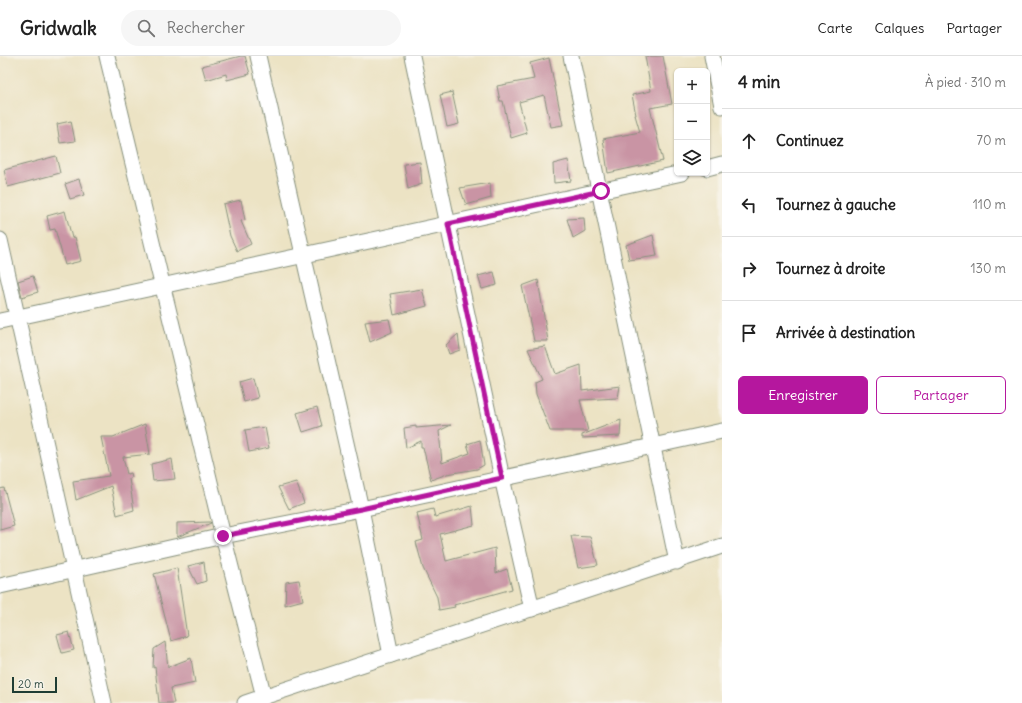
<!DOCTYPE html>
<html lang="fr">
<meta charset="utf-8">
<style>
:root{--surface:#fff;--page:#f6f6f6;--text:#222;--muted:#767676;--line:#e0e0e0;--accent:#b5179e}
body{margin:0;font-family:Delius,sans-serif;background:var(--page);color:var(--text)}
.controls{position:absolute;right:12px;top:12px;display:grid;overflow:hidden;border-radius:6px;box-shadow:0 1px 3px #0004}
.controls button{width:36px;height:36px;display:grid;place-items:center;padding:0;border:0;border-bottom:1px solid var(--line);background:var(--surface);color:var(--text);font:20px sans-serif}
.scale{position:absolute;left:12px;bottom:10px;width:45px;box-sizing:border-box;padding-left:4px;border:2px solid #1f3d34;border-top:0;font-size:11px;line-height:14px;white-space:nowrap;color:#1f3d34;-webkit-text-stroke:3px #f7f3e8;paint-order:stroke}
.stop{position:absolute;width:12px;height:12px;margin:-9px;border:3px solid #b5179e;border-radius:50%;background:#fff}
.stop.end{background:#b5179e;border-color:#fff;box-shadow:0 1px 4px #0008}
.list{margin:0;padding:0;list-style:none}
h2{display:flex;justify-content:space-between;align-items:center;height:52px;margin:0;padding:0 16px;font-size:17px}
h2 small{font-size:13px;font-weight:400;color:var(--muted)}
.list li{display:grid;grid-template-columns:26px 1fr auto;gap:12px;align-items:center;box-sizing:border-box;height:64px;padding:0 16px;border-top:1px solid var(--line)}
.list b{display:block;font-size:15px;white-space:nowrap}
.list em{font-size:13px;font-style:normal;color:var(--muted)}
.actions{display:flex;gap:8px;padding:12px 16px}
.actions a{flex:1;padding:9px 0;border:1px solid var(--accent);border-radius:6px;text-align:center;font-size:14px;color:var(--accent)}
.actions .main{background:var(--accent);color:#fff}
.icon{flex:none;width:22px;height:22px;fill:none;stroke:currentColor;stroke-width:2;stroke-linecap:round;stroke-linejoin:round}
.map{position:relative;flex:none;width:722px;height:647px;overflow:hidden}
header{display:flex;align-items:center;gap:24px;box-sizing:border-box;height:56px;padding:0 20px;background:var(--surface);border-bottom:1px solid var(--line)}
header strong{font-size:19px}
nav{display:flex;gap:22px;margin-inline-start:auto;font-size:14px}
.search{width:280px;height:36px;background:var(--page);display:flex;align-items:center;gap:10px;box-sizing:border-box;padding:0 14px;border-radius:22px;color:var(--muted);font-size:15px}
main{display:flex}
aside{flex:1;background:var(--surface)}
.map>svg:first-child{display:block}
.building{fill:#c994a4}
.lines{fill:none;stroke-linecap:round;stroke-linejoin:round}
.minor-casing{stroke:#86907c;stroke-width:17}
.minor{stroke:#fff;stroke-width:15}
.route{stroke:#b5179e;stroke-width:5}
</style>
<header>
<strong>Gridwalk</strong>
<div class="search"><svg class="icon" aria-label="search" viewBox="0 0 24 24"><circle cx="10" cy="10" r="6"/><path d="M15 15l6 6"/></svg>Rechercher</div>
<nav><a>Carte</a><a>Calques</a><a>Partager</a></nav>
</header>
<main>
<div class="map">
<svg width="722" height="647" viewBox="0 0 722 647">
<rect width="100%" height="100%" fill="#f7f3e8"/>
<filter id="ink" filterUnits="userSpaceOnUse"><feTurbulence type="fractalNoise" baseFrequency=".025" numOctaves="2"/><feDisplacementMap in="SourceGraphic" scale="8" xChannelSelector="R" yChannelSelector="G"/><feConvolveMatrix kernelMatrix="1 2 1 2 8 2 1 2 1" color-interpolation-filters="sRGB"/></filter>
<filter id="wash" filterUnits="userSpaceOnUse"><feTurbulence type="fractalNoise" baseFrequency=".012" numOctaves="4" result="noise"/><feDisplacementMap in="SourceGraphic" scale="16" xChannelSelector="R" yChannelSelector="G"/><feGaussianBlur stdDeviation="0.9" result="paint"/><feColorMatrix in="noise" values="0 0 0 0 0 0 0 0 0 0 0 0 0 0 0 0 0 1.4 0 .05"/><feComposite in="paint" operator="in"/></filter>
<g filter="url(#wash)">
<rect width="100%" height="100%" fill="#ece3c4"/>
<g id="blocks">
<g class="building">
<path d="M241 0H245L250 18 227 24 226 18 206 24 202 10Z"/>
<path d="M645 0H663L672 48 650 52 663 105 608 117 603 83 640 76 635 59H636L632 39 651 35Z"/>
<path d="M549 2 563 69 551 71 544 39 519 46 527 77 511 82 503 45H500L497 30 534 23 530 7Z"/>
<path d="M452 36 459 68 447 71 440 39Z"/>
<path d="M71 65 75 85 60 87 57 68Z"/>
<path d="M56 100 60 117 8 131 4 114Z"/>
<path d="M568 104 571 125 554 127 553 108Z"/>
<path d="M420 106 422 128 408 133 404 108Z"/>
<path d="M79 123 84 139 70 143 65 128Z"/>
<path d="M490 127 491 142 466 149 460 132Z"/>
<path d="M241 144 245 164 241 165 251 188 237 195 230 180 223 148Z"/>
<path d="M65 155 72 182 75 181 81 205 65 209 55 173 50 174 47 160Z"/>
<path d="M584 162 585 175 573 182 567 163Z"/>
<path d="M653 179 657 200 629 204 626 189Z"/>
<path d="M494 216 497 229 482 233 478 220Z"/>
<path d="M33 220 38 236 22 241 18 225Z"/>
<path d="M538 224 548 285H534L522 230Z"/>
<path d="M422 233 427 250 394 259 390 238Z"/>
<path d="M389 263 392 276 370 286 365 266Z"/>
<path d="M458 278 460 294 449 298 446 289Z"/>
<path d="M545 290 555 318 581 309 582 335 620 330 618 342 580 344 588 375H550L536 338 535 326 542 323 528 293Z"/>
<path d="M253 322 258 342 244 346 239 326Z"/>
<path d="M317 351 322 370 303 376 297 357Z"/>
<path d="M621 364 620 380 582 382V379Z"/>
<path d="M145 368 150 398 123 401 127 418 131 417 132 421 129 423 134 454 117 459 111 430 76 444 73 425 109 420 101 381H113Z"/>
<path d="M451 369 439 375 442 407 470 397 467 388 480 384 484 409 477 413 447 418 431 424 423 391H421V385L406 392 404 372 416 370V372Z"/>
<path d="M265 371 269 392 249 396 245 374Z"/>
<path d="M172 403 175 423 153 425 151 408Z"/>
<path d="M296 426 304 447 289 453 278 431Z"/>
<path d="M4 432 14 470 0 474V433Z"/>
<path d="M472 450 474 469 440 478 446 505 495 492 496 517 507 513 512 533 454 549 455 551 439 554 437 541 423 512 416 486 423 484 417 457 433 453 435 461Z"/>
<path d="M210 466 211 467 177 481V467Z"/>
<path d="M571 480 590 481 598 509 578 512Z"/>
<path d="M204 506 206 525 197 528 188 510Z"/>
<path d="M177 512 187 580 171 585 154 518Z"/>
<path d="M299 524 303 544 285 549 286 526Z"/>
<path d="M69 576 74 594 62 597 57 579Z"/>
<path d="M165 586 168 611 191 602 195 627 171 632 174 647H159L155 611 153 612 154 593Z"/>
</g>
</g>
</g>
<g filter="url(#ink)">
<use href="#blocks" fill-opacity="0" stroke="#86907c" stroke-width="1"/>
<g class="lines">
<defs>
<g id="minor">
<path d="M107 0 223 480 264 641"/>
<path d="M258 0 361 453 391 599"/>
<path d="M412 0 502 422 532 553"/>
<path d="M571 0 677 506"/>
<path d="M712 0 722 50"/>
<path d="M707 112 722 108"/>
<path d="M0 184 104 647"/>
<path d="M0 265 682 117"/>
<path d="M0 530 223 480 361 453 722 375"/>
<path d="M245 647 722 490"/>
</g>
</defs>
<use href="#minor" class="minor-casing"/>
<use href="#minor" class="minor"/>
</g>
</g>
<g class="lines" filter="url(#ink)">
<path class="route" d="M223 480 361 453 502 422 448 168 601 135"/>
</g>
</svg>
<div class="controls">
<button>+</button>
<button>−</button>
<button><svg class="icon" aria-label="layers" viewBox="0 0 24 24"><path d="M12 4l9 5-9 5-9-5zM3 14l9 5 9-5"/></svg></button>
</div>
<div class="scale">20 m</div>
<div class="stop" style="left:601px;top:135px"></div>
<div class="stop end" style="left:223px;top:480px"></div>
</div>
<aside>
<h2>4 min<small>À pied · 310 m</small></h2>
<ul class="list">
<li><svg class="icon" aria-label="ahead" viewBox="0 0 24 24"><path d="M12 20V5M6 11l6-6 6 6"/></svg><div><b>Continuez</b></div><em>70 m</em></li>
<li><svg class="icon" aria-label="left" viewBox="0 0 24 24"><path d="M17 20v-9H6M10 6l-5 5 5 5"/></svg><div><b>Tournez à gauche</b></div><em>110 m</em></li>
<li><svg class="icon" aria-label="right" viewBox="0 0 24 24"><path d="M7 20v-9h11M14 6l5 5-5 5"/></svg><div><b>Tournez à droite</b></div><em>130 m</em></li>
<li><svg class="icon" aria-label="arrive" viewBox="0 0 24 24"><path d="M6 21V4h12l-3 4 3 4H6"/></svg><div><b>Arrivée à destination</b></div></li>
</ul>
<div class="actions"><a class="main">Enregistrer</a><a>Partager</a></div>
</aside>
</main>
